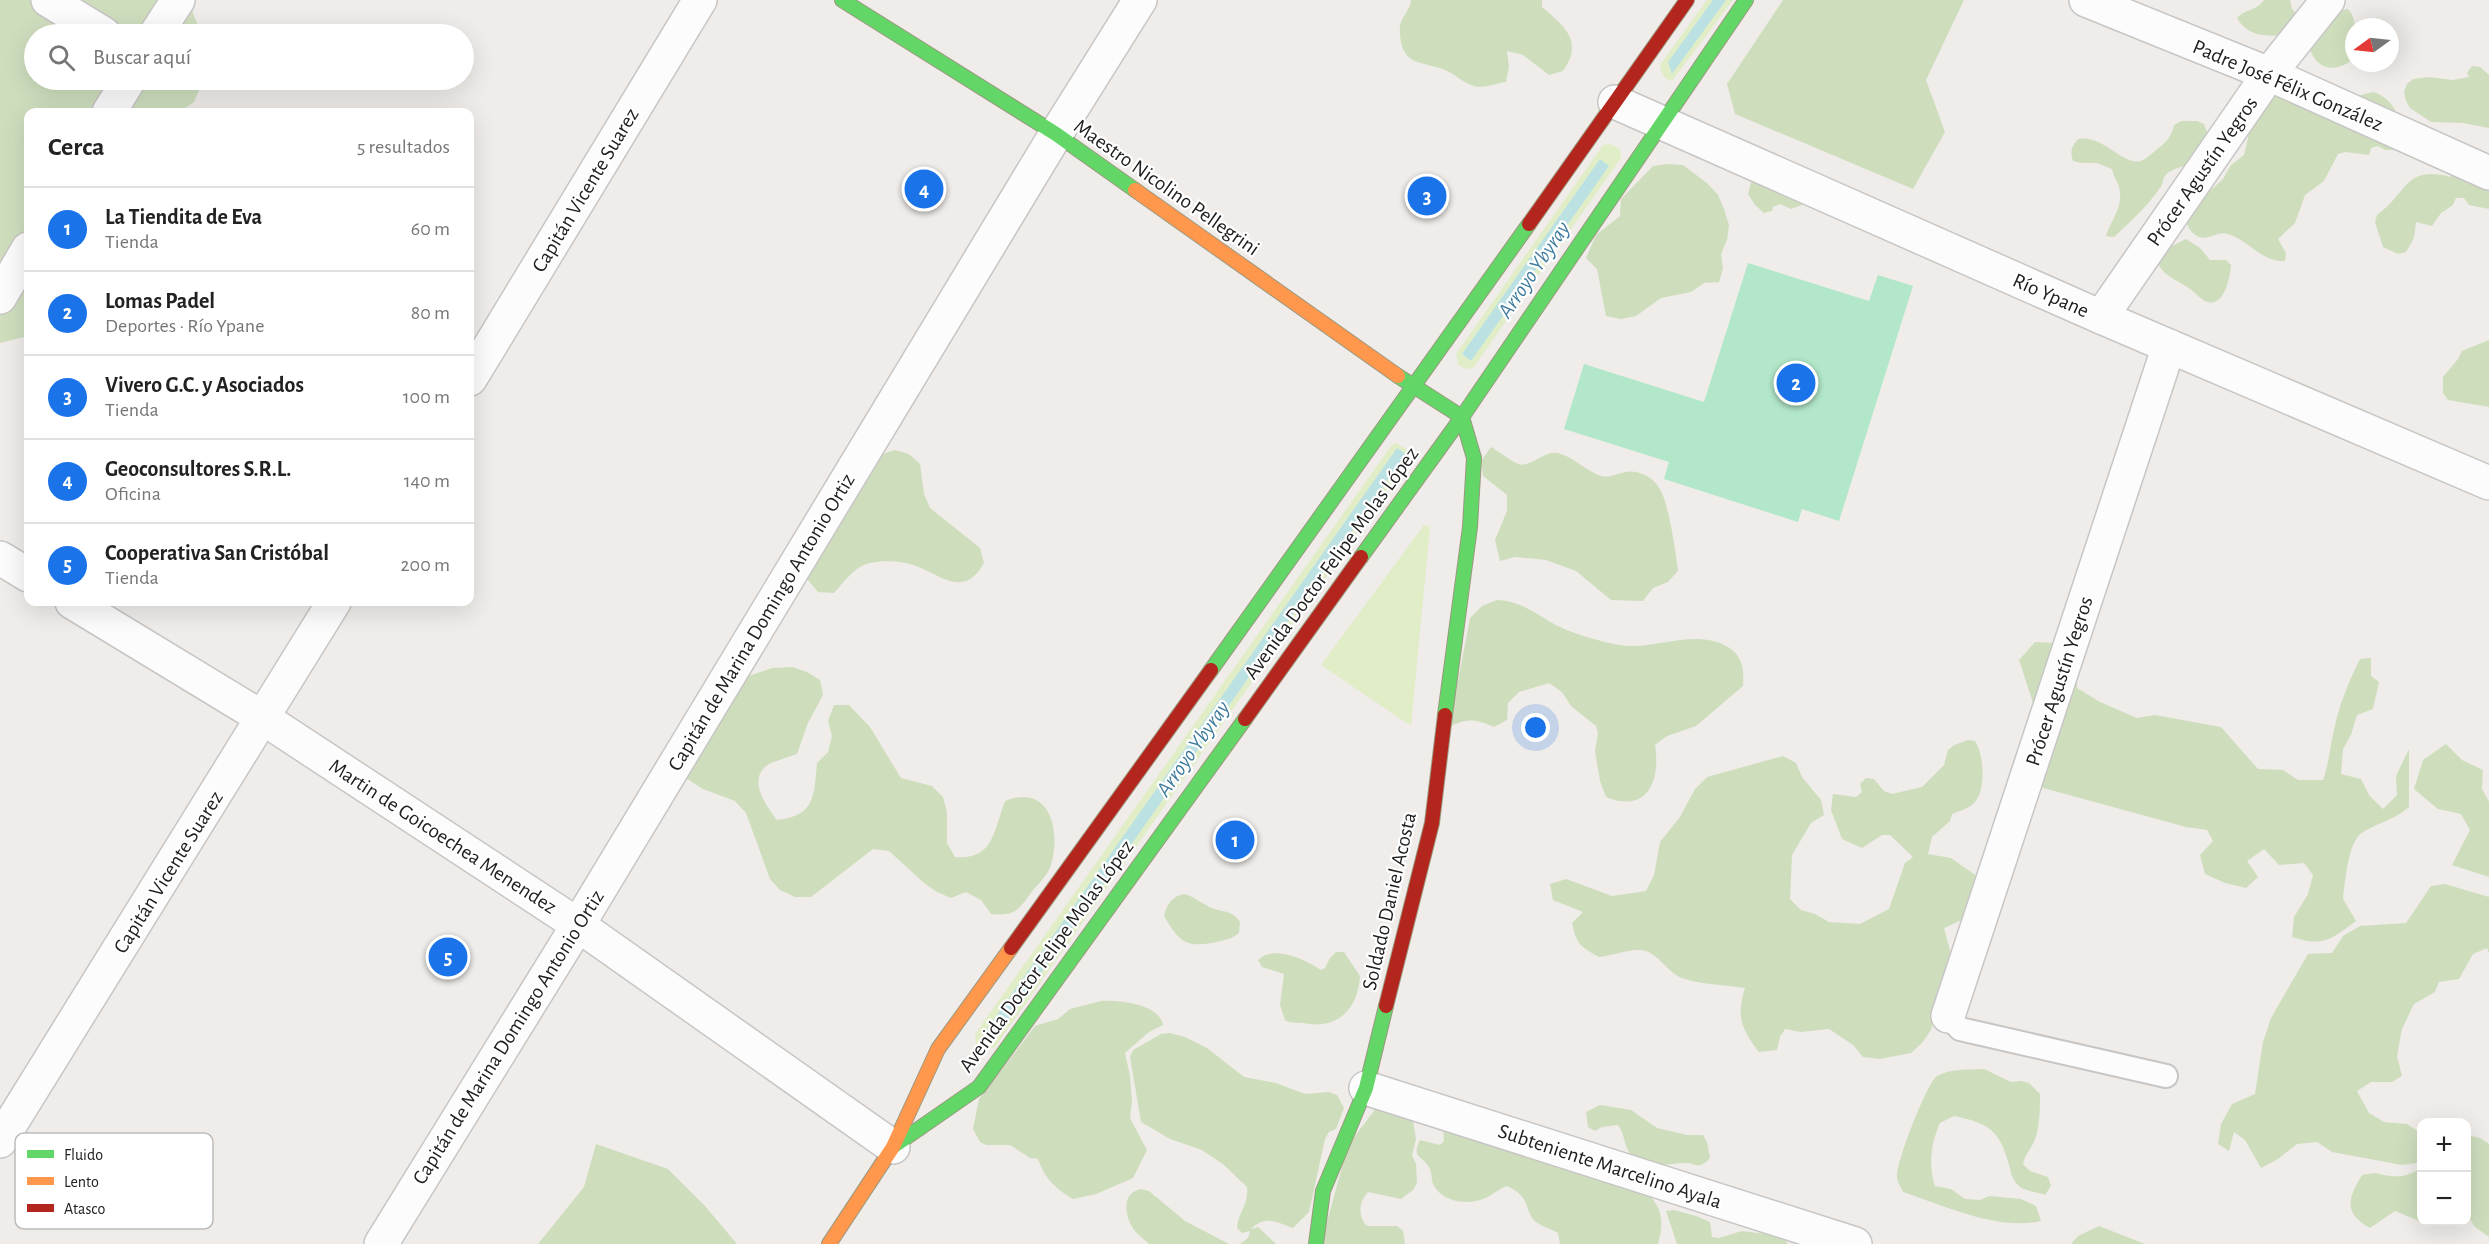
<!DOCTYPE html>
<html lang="es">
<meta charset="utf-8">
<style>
:root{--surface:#fff;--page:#f6f6f6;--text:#222;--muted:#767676;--line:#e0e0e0;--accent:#1a73e8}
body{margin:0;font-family:"Alegreya Sans",sans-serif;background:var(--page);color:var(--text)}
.controls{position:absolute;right:18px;bottom:18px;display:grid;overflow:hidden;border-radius:12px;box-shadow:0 6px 24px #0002}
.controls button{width:54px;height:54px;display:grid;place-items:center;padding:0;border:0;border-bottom:2px solid var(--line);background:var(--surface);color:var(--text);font:30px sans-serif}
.compass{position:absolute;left:2345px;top:18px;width:54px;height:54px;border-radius:50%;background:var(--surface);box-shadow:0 6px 24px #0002;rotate:255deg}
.you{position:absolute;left:1536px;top:728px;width:21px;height:21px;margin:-15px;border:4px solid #fff;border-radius:50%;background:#1a73e8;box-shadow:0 0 0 9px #1a73e833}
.badge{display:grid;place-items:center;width:39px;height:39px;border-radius:50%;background:var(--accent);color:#fff;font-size:20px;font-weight:700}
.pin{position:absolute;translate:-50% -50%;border:3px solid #fff;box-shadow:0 2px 6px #0006}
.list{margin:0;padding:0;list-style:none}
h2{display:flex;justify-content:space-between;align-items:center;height:78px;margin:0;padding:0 24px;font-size:26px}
h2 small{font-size:20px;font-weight:400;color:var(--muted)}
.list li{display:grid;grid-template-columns:39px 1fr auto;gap:18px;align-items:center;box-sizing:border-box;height:84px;padding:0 24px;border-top:2px solid var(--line)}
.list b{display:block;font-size:22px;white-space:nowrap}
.list p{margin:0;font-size:20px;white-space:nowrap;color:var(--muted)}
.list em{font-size:20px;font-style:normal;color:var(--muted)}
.icon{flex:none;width:33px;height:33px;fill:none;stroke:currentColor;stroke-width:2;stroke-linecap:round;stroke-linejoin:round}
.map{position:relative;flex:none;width:2489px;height:1244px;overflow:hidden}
.search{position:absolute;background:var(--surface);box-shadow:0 6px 24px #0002;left:24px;top:24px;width:450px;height:66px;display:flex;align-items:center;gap:15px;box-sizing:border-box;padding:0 21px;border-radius:33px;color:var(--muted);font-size:22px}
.panel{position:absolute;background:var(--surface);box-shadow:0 6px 24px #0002;left:24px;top:108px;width:450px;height:498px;border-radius:12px}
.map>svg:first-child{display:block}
.grass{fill:#e1edc7}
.forest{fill:#cedebd}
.pitch{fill:#b2e8c9}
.water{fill:#bbe1e3}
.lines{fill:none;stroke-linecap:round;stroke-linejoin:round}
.lane-casing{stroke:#c7c6c5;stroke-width:26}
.street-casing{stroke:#c7c6c5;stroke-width:36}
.fast-casing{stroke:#9b987f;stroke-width:16}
.slow-casing{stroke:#9b987f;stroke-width:16}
.jam-casing{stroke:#9b987f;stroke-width:16}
.lane{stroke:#fdfcfc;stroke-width:22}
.street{stroke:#fdfcfc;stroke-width:33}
.fast{stroke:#63d668;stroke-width:14}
.slow{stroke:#ff974d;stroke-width:14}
.jam{stroke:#b3261e;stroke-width:14}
.labels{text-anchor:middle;stroke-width:4.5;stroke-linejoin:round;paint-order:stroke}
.street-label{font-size:21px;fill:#202020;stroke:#fff}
.water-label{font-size:22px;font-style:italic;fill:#3f7c9d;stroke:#fff}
.key{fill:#fff;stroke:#bcbcbc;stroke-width:1.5}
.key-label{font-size:16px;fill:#202020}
</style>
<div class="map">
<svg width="2489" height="1244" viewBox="0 0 2489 1244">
<rect width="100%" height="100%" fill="#efece9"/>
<g class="grass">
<path d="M1707 0H1733L1672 81C1664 79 1661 74 1660 65Z"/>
<path d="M1610 144 1620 149 1621 158 1473 368 1465 369 1458 364 1456 354 1603 145Z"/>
<path d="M1395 443 1408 450 1409 459 995 1047 983 1051 976 1045 975 1034 1391 446Z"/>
<path d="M1424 525 1430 527 1411 726 1321 665Z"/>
</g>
<g class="forest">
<path d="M0 0H188L201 34H34V80H203L194 102 179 112H28V336L0 343Z"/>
<path d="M1411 0H1542V7C1565 27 1584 41 1563 71L1549 75 1523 55 1507 51 1509 67 1506 82C1497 83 1482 89 1474 86 1463 83 1455 74 1445 70 1423 61 1402 67 1400 34 1398 17 1410 13 1411 0Z"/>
<path d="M1783 0H1964L1926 80 1945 132 1913 189 1735 114 1727 84Z"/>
<path d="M2264 0H2290L2292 9 2302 20 2298 33C2276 36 2250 41 2237 18 2246 8 2255 12 2264 0Z"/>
<path d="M2348 9C2359 20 2354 41 2354 57 2347 67 2328 72 2319 63 2314 59 2311 52 2308 46L2331 12Z"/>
<path d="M2472 66 2480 67 2489 75V128L2463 123 2431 122 2410 108 2406 101 2404 92 2407 84 2413 79 2429 77 2453 80 2469 77 2467 73Z"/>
<path d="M2374 92C2398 101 2407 128 2393 150H2385L2378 146 2371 148 2369 155 2345 152 2338 154 2324 181 2305 195 2295 223 2278 239 2286 253 2285 261C2261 262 2250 241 2228 234 2217 230 2208 242 2197 236 2190 232 2187 225 2185 218L2196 194 2211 190 2223 179 2231 165 2244 155 2250 130 2273 97C2294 92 2311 100 2333 101 2344 101 2361 94 2374 92Z"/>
<path d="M2181 121H2197L2204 124 2207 132V156C2196 168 2174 164 2165 176 2163 178 2163 182 2162 185 2149 205 2131 221 2114 237L2106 236C2112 217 2124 208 2119 187 2117 180 2113 176 2112 169L2097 163H2081L2073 161C2070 152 2071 147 2078 139 2104 134 2125 169 2143 160 2147 158 2151 154 2155 151 2164 144 2172 137 2174 125Z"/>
<path d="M1668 164 1683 165 1708 184 1718 195 1724 209 1729 225 1727 240 1721 254 1723 268 1719 282 1704 283 1691 292 1661 298 1636 316 1621 319 1606 316 1597 269 1586 258 1596 235 1620 216 1621 199 1653 166Z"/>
<path d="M2489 168V209L2469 205 2464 198H2456L2453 205 2441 213 2432 226 2416 222 2414 238 2406 252 2398 254 2383 247 2375 222 2377 215C2408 193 2404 165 2451 177L2449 169Z"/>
<path d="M1753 175 1804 201 1802 205 1791 209 1780 204 1773 207 1772 211 1764 213 1755 205 1748 194Z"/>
<path d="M2186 239 2200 248 2210 260H2226L2231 265C2230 277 2224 310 2205 301 2199 298 2195 292 2190 289 2179 281 2167 278 2159 266L2164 250Z"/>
<path d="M2489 340V407L2448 400 2443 393V377L2458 359 2462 351Z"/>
<path d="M1491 447C1498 451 1511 461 1518 464 1534 468 1544 448 1561 454 1575 458 1586 471 1601 476 1611 479 1624 469 1636 472 1647 474 1656 481 1661 491 1669 507 1676 552 1678 571L1668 582 1653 588 1643 601 1611 600 1576 571 1546 560 1515 557 1500 561 1495 540 1507 511V495L1483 476 1481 461Z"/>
<path d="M895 450 909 454 920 464 924 494 930 508 980 548 984 563C964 598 944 577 916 566 903 561 884 560 870 563 855 566 844 582 834 593L818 592 808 580 806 563 879 455Z"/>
<path d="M1497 600C1521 601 1534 613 1554 624 1568 632 1604 643 1620 645 1654 651 1695 627 1728 647 1743 656 1744 670 1743 686L1696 726 1667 736 1655 745C1661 781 1647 814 1606 797L1600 781 1595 751 1598 733 1596 726 1571 706 1562 692 1549 683 1519 692 1508 703 1507 720 1494 727C1475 719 1468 718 1449 727L1470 618 1482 606Z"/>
<path d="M2035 642 2055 643 2077 650V688L2100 702 2137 718 2155 715 2221 727 2258 769 2283 770 2298 780H2323C2329 763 2330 747 2334 730 2339 705 2349 681 2360 659L2371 658V676L2379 682 2373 709 2357 715 2351 735 2343 749 2341 774 2361 779 2369 795 2383 809 2397 795 2396 776 2409 749V807C2392 821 2380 822 2363 832 2348 840 2345 883 2343 899L2356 921C2330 940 2324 947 2292 937L2294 917 2308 894 2313 875 2304 863 2279 865 2264 849 2247 861 2258 877 2246 888 2225 883 2205 874 2200 855 2213 841 2207 830 2186 827 2036 786 2017 752 2035 709 2019 660Z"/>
<path d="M792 667 807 672 820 680 823 695 808 723 797 754C788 757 778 760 769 764 746 778 766 806 777 820 815 816 814 796 817 763L828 752 832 736 828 721 834 705H849L870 727 901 778 932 786 943 797 947 812V843L955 857C994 860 993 832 1005 801 1051 782 1062 833 1050 868 1046 877 1036 886 1030 894 1024 903 1017 913 1006 914 1001 915 996 914 991 914L981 900 966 892 951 898 937 892 924 883 889 851 873 849 811 897H795L780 890 770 879 746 813 735 801 703 789 675 771 740 679 772 668Z"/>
<path d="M1968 740 1975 741C1984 754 1987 792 1973 804 1968 809 1959 811 1952 814L1950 821 1932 837 1928 854 1951 858 1978 877 1971 916 1944 928 1952 958 1931 1030 1922 1043 1911 1053 1880 1059 1863 1057 1853 1045 1829 1029 1801 1032 1785 1029 1780 1037 1777 1050 1759 1052C1741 1029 1736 1016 1745 988 1726 985 1695 984 1679 977 1667 970 1659 956 1646 951 1632 947 1613 956 1599 957 1581 947 1576 944 1572 923L1583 912 1553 900 1550 884 1566 879 1612 896 1646 891 1654 875 1660 842 1680 817 1695 789 1707 777 1783 756 1796 763 1802 777 1821 800 1824 815 1811 823 1792 855 1790 899 1801 910 1815 914 1829 922 1860 924 1889 909 1905 863 1913 857 1890 835H1882L1862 848 1842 839 1831 810 1833 794 1856 797 1862 792 1860 784 1866 778 1874 779 1884 791 1892 794 1922 787 1944 765 1948 750 1954 745Z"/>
<path d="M2446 744 2462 760 2483 770 2482 789 2489 802V877L2452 865 2470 830 2461 814 2438 809 2414 789 2423 760Z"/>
<path d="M2445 884 2489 897V953L2487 948 2473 954 2459 979 2439 982 2435 992 2414 1004 2402 1029 2397 1056 2402 1076 2392 1082H2371L2357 1091 2369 1113 2384 1122 2407 1124 2421 1133V1156L2416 1163 2402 1165 2332 1152 2317 1142 2297 1144 2278 1159 2261 1168 2245 1140 2234 1132 2229 1151 2218 1144 2221 1124 2232 1104 2255 1094 2263 1042 2271 1018 2308 954 2332 953 2343 936 2360 926 2406 923 2431 886Z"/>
<path d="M1185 894C1194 897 1198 901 1206 905 1217 913 1232 908 1240 922L1239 933C1232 939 1225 940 1217 942 1186 948 1180 943 1164 916 1167 904 1172 896 1185 894Z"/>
<path d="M1336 952H1344L1360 976C1358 1010 1337 1030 1303 1023 1296 1022 1292 1024 1285 1020L1280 1005 1284 974 1262 967 1258 960C1274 944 1306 960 1321 970L1325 968 1330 958Z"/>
<path d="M1101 1001C1120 1000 1159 1004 1163 1025L1149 1032 1125 1053 1130 1076 1132 1101 1130 1118 1147 1150 1133 1178 1096 1194 1073 1199C1055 1188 1045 1179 1038 1159L1030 1158 1010 1145H986L980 1142 973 1129 979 1099 1035 1026 1058 1019 1070 1009Z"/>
<path d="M1170 1033 1185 1037 1207 1048 1244 1077 1276 1083 1305 1094 1329 1092 1337 1095 1344 1108 1336 1129 1329 1132 1325 1139 1309 1212 1293 1228C1277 1222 1265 1215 1251 1229L1258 1227 1276 1244H1240L1248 1238 1250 1231 1242 1233 1237 1228C1238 1211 1249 1206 1247 1187L1224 1165 1202 1150 1170 1139 1141 1122 1130 1057 1133 1050 1161 1034Z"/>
<path d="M1984 1069 2011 1082 2021 1081 2029 1083 2040 1094C2040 1109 2040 1128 2034 1142 2030 1150 2025 1155 2023 1164L2030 1171 2048 1177 2051 1186 2045 1195C2038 1192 2024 1191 2019 1186 2012 1180 2011 1172 2009 1165 2000 1130 1988 1123 1954 1116L1940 1123C1931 1143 1928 1165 1935 1186L1951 1189 1965 1199 1980 1200 1989 1196 2021 1199 2036 1206 2041 1221C1999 1231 1944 1206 1903 1192 1901 1187 1896 1180 1897 1175 1897 1161 1927 1082 1937 1076 1951 1068 1969 1070 1984 1069Z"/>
<path d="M1600 1105 1631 1110 1657 1128 1687 1135H1703L1707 1142 1710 1158C1708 1160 1705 1163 1703 1164 1698 1167 1694 1164 1689 1163 1671 1162 1644 1172 1631 1155 1624 1147 1625 1134 1618 1125L1602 1127 1595 1131 1588 1127 1586 1112Z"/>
<path d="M1377 1107 1412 1115 1416 1139 1412 1155 1416 1164 1417 1183 1413 1190 1401 1199 1368 1192C1359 1201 1358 1214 1365 1224L1368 1226H1397L1403 1231 1405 1244H1321L1348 1145Z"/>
<path d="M1443 1126 1646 1192C1663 1208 1664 1222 1658 1244H1560L1558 1233C1551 1229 1543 1227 1536 1222 1523 1211 1533 1198 1507 1186 1498 1189 1492 1196 1483 1199 1468 1205 1446 1202 1436 1189 1430 1182 1433 1174 1429 1167 1422 1155 1411 1158 1420 1140L1440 1145 1444 1141Z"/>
<path d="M2467 1135 2480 1138 2489 1144V1237L2475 1227 2467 1214Z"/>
<path d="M596 1144 668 1169 705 1206 737 1244H538L584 1187Z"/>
<path d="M2421 1169 2422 1222H2431L2424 1223 2395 1211 2370 1228C2343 1213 2348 1198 2362 1175 2381 1171 2376 1175 2392 1176 2403 1178 2412 1173 2421 1169Z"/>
<path d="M1141 1189 1149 1191 1185 1221 1229 1244H1149C1145 1240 1139 1236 1135 1231 1125 1218 1120 1193 1141 1189Z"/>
<path d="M1674 1210 1696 1216 1710 1222 1712 1237 1719 1238 1742 1231 1782 1236 1788 1244H1677L1666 1211Z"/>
<path d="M2099 1226 2145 1244H2071L2078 1236Z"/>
</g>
<path class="pitch" d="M1748 263 1869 301 1878 275 1913 286 1839 521 1802 509 1798 522 1664 479 1669 462 1564 429 1584 364 1704 402Z"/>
<g class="water">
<path d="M1713 0H1726L1672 74 1668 62Z"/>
<path d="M1600 159 1609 166 1471 361 1462 354Z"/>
<path d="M1397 448 1406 454 995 1038 985 1032Z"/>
</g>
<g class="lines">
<defs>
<path id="lane" d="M1948 1016 1960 1029 2166 1076"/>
<g id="street">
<path d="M48 0 104 34"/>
<path d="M2086 0 2269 74 2489 173"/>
<path d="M156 34 178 0"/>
<path d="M1615 102 2101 317 2489 483"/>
<path d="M109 112 129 80"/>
<path d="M0 297 28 249"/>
<path d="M2101 317 2269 74 2328 0"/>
<path d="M470 379 700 0"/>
<path d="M0 558 28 575"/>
<path d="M72 602 263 718 578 925 893 1147"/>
<path d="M1948 1016 2169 346"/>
<path d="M1366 1088 1855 1244"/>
<path d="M0 1141 334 602"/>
<path d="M381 1244 578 925 1056 134 1140 0"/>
</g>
<g id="fast">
<path d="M842 0 1056 134 1135 190"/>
<path d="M1398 376 1462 417 1474 458 1470 527 1445 715"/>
<path d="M1361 557 1462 417 1746 0"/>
<path d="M1211 670 1529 224"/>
<path d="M894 1146 979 1087 1245 719"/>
<path d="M1316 1244 1323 1191 1366 1088 1386 1006"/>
</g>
<g id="slow">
<path d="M1135 190 1398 376"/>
<path d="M829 1244 893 1147 938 1049 1011 948"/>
</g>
<g id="jam">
<path d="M1529 224 1687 0"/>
<path d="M1245 719 1361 557"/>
<path d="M1011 948 1211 670"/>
<path d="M1386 1006 1432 823 1445 715"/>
</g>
</defs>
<use href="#lane" class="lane-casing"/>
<use href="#street" class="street-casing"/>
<use href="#fast" class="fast-casing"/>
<use href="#slow" class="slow-casing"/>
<use href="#jam" class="jam-casing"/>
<use href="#lane" class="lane"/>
<use href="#street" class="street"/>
<use href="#fast" class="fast"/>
<use href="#slow" class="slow"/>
<use href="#jam" class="jam"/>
</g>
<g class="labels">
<g class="street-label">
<text transform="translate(2288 85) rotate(23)" y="7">Padre José Félix González</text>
<text transform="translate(2202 171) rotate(-55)" y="7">Prócer Agustín Yegros</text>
<text transform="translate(1167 187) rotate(35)" y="7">Maestro Nicolino Pellegrini</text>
<text transform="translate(585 190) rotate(-59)" y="7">Capitán Vicente Suarez</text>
<text transform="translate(2051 295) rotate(24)" y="7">Río Ypane</text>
<text transform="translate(1331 563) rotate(-54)" y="7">Avenida Doctor Felipe Molas López</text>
<text transform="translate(761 622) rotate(-59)" y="7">Capitán de Marina Domingo Antonio Ortiz</text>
<text transform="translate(2059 681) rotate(-72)" y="7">Prócer Agustín Yegros</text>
<text transform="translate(443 836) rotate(33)" y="7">Martin de Goicoechea Menendez</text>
<text transform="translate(168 872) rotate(-58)" y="7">Capitán Vicente Suarez</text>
<text transform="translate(1389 901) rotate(-77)" y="7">Soldado Daniel Acosta</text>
<text transform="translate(1046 956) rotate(-54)" y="7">Avenida Doctor Felipe Molas López</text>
<text transform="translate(508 1037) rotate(-58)" y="7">Capitán de Marina Domingo Antonio Ortiz</text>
<text transform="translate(1610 1166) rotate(18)" y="7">Subteniente Marcelino Ayala</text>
</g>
<g class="water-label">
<text transform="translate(1533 269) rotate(-56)" y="8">Arroyo Ybyray</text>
<text transform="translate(1192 748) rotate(-55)" y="8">Arroyo Ybyray</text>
</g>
</g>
<rect x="15" y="1133" width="198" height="96" rx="9" class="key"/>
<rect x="27" y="1150" width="27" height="8" fill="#63d668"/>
<rect x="27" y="1177" width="27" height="8" fill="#ff974d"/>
<rect x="27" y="1204" width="27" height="8" fill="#b3261e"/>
<g class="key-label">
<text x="64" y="1160">Fluido</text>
<text x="64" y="1187">Lento</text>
<text x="64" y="1214">Atasco</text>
</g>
</svg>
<div class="controls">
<button>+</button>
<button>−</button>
</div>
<svg class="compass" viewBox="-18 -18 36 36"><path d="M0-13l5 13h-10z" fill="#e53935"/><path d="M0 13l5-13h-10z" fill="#767676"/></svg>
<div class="you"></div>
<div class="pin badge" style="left:1235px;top:840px">1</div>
<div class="pin badge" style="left:1796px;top:383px">2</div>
<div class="pin badge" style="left:1427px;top:196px">3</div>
<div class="pin badge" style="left:924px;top:189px">4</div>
<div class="pin badge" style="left:448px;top:957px">5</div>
<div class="search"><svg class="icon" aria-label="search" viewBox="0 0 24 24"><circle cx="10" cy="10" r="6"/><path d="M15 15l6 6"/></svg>Buscar aquí</div>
<section class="panel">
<h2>Cerca<small>5 resultados</small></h2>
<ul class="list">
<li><span class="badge">1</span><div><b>La Tiendita de Eva</b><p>Tienda</p></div><em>60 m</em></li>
<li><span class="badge">2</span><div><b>Lomas Padel</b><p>Deportes · Río Ypane</p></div><em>80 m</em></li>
<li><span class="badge">3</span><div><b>Vivero G.C. y Asociados</b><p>Tienda</p></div><em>100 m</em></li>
<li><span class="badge">4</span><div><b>Geoconsultores S.R.L.</b><p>Oficina</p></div><em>140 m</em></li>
<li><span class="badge">5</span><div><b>Cooperativa San Cristóbal</b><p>Tienda</p></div><em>200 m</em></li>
</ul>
</section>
</div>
